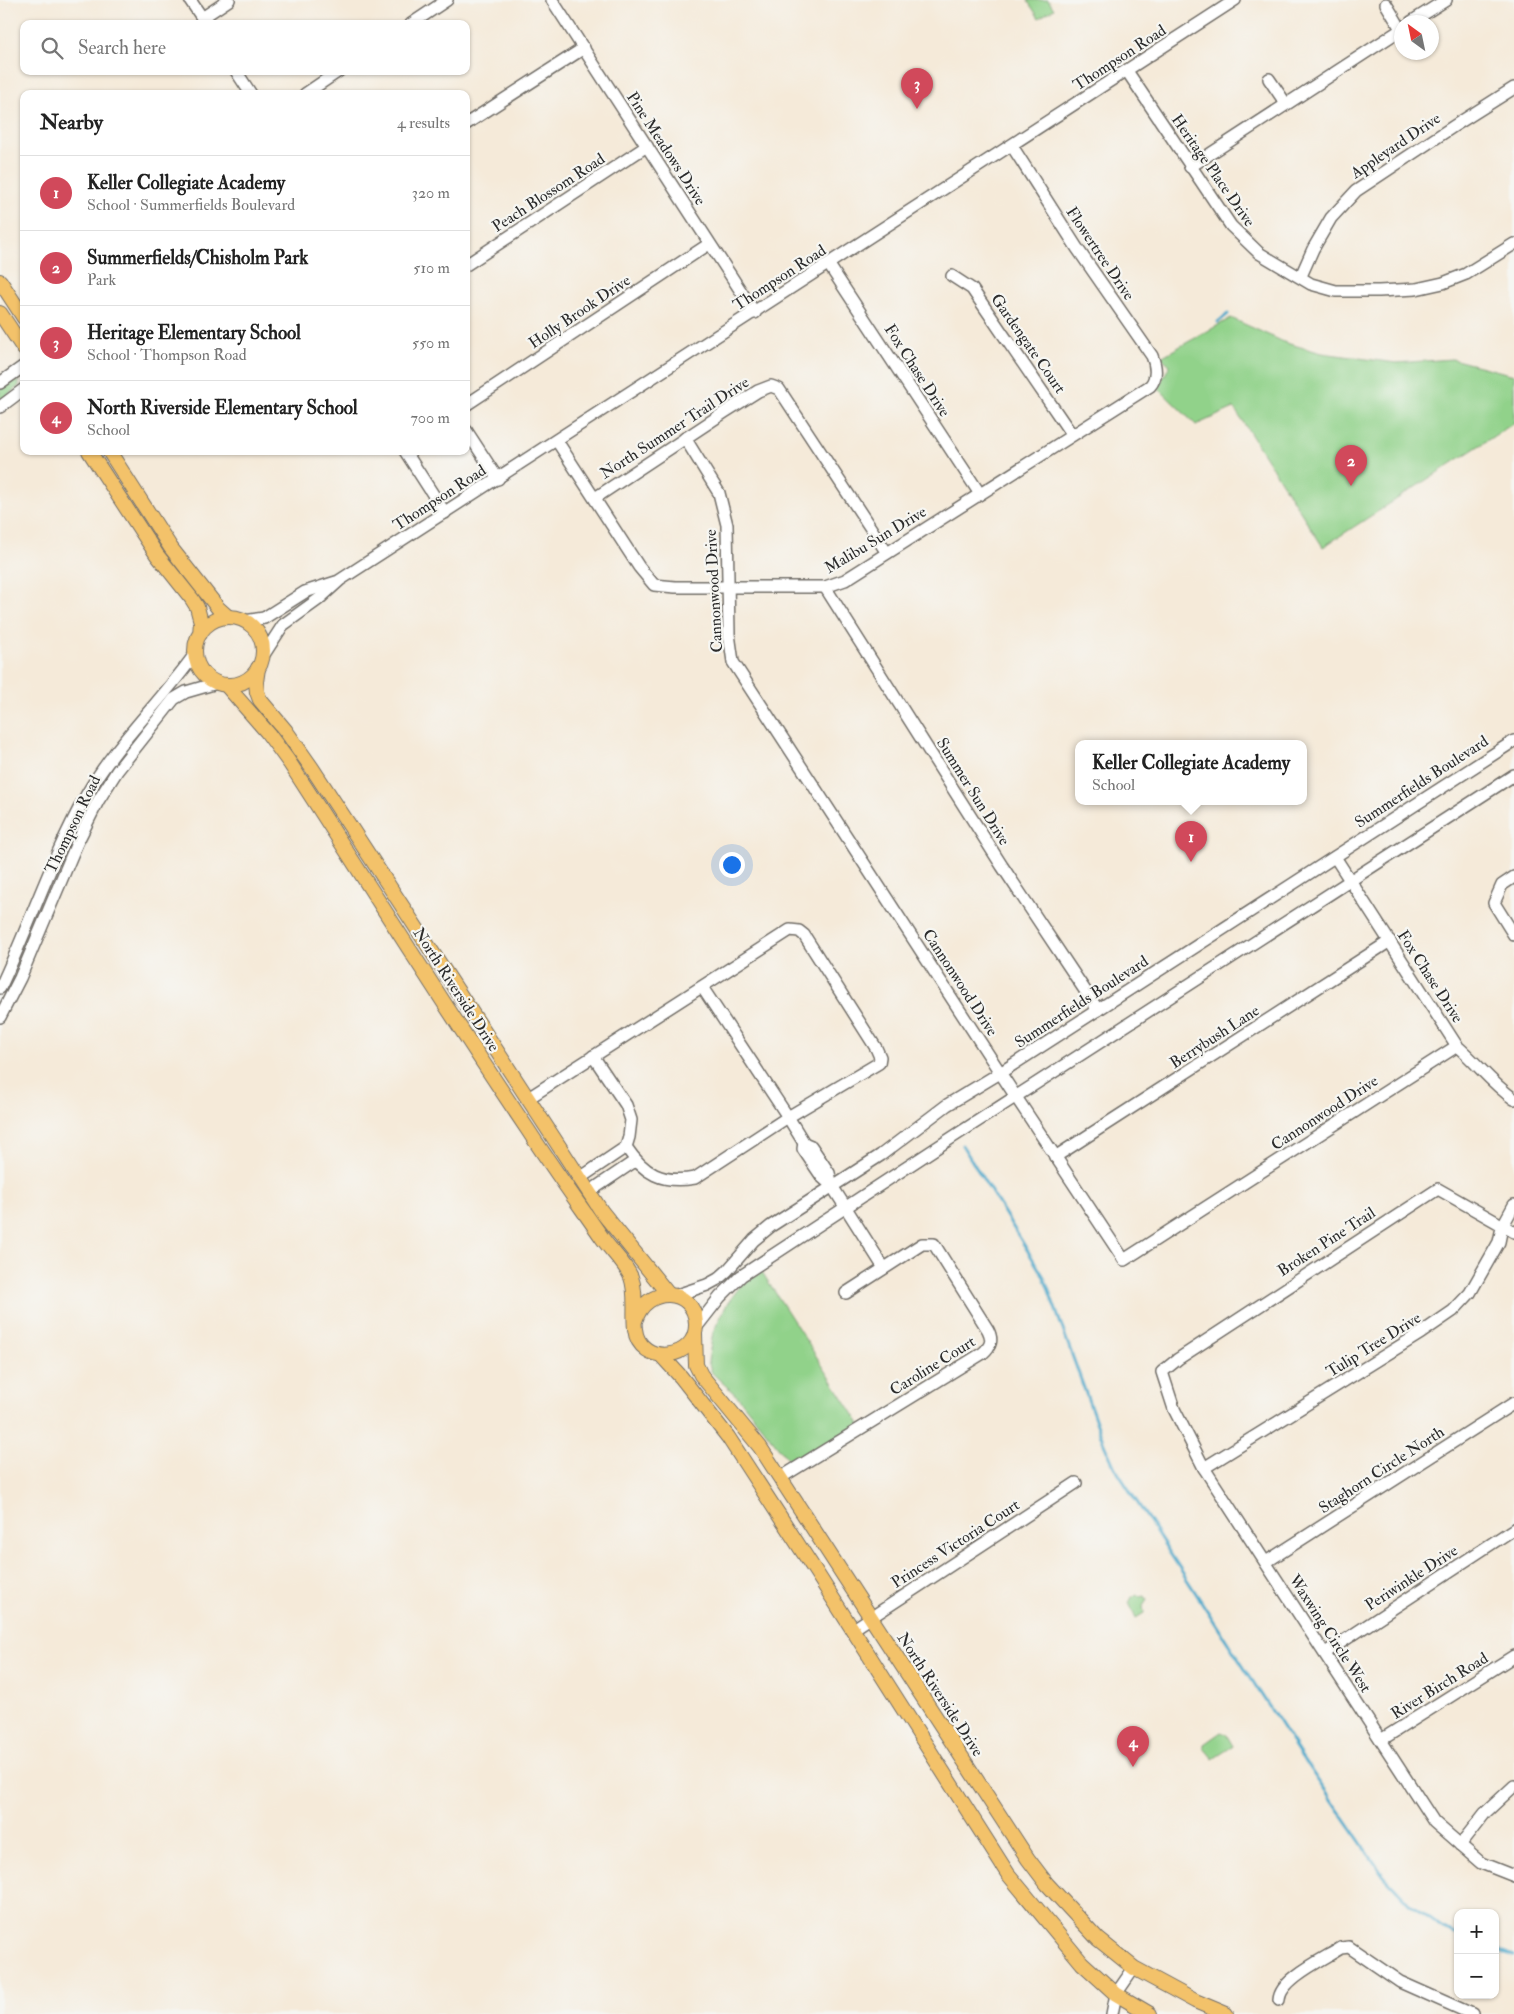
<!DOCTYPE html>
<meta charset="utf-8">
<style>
:root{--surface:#fff;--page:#f6f6f6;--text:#222;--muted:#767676;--line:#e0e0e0;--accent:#d1495b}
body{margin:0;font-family:"IM FELL Double Pica",serif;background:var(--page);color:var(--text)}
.controls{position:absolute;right:15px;bottom:15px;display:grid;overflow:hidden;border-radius:10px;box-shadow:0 1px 4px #0004}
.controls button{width:45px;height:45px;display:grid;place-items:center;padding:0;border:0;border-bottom:1px solid var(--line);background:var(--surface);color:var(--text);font:25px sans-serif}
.compass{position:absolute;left:1394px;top:15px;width:45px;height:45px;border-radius:50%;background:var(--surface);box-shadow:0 1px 4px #0004;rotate:327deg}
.you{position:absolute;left:731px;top:864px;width:18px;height:18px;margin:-12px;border:4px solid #fff;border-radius:50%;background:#1a73e8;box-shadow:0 0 0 8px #1a73e833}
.badge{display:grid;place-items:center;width:32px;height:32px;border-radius:50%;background:var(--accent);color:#fff;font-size:16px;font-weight:700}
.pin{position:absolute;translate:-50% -41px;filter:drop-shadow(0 1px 2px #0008)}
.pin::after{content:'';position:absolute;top:26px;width:18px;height:15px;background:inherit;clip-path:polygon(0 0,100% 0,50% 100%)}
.popup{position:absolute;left:1075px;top:740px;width:232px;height:65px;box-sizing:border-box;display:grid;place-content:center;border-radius:10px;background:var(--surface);filter:drop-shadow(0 1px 4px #0005);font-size:16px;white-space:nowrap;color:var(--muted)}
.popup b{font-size:19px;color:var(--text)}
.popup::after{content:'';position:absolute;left:50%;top:100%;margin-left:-10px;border:10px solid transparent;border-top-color:var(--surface)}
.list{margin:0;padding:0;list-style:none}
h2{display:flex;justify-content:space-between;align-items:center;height:65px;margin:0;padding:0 20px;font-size:21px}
h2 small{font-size:16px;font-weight:400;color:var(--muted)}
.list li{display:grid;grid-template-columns:32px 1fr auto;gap:15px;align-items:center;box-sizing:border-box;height:75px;padding:0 20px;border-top:1px solid var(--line)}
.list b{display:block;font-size:19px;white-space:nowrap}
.list p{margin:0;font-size:16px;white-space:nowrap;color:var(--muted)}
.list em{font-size:16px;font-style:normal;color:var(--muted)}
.icon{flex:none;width:28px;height:28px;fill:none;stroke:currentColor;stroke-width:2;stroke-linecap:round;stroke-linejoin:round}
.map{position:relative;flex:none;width:1514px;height:2014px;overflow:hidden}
.search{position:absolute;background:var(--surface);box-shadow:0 1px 4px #0004;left:20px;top:20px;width:450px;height:55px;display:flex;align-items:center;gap:12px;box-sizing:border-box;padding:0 18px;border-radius:10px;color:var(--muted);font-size:19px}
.panel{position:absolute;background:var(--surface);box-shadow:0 1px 4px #0004;left:20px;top:90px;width:450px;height:365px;border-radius:10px}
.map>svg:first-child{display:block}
.green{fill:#91d28a;stroke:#5e7e5a}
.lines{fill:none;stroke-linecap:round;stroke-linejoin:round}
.stream{stroke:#4ca8ca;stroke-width:3}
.minor-casing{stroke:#726e68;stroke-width:14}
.major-casing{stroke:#726e68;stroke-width:16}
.minor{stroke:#fff;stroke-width:11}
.major{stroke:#f3c26a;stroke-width:14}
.labels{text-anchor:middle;stroke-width:4.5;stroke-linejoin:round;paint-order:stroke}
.street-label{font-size:16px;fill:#2b2b2b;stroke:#f6f6f2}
</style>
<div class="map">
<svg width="1514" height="2014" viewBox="0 0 1514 2014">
<rect width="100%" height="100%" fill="#f6f6f2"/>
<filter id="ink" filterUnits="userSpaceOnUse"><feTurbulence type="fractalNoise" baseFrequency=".02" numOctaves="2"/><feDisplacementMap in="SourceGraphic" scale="10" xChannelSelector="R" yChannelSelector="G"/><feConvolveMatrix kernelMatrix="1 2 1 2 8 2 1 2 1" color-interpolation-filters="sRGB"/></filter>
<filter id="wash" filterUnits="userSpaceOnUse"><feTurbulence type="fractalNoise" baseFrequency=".0096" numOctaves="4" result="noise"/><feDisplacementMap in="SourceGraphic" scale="20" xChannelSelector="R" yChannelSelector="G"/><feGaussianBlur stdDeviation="1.12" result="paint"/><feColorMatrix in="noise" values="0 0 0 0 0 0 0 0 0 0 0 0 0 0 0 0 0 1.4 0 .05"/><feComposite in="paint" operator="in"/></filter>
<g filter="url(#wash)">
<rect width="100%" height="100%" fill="#f5ead9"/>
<g class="green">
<path d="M1027 0H1048L1054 9 1039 18Z"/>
<path d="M1231 318 1286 343 1322 353 1396 363 1452 359 1514 375V423L1323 547 1234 408 1196 425 1158 388 1170 365 1161 357Z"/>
<path d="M15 381H19V386L0 401V389Z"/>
<path d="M762 1272 860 1424 793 1466 739 1398 712 1373 708 1361 713 1332 727 1304 741 1285Z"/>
<path d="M1137 1594 1140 1597 1145 1596 1147 1600 1143 1606 1144 1613 1136 1618 1129 1603 1132 1597Z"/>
<path d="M1221 1732 1226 1734 1233 1746 1213 1759 1204 1748V1744Z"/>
</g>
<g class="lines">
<g class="stream">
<path d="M1218 322 1228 314"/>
<path d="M962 1145 1044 1277 1103 1441 1115 1468 1301 1756 1383 1875 1412 1906 1443 1928 1458 1934"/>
<path d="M1495 1949 1514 1956"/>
</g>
</g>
</g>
<g filter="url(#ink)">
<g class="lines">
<defs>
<g id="minor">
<path d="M190 0 205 22"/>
<path d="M552 0 755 313"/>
<path d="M1386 4 1401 29"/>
<path d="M202 18 229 0"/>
<path d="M1411 22 1446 0"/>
<path d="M411 24 447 0"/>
<path d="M236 71 251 94"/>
<path d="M1127 71 1231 226 1259 253 1311 284 1336 291H1379L1416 289 1443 283 1466 274 1514 244"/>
<path d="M1269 79 1286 104"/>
<path d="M305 94 339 71"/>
<path d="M466 124 584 48"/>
<path d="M1190 167 1402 29"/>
<path d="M466 265 647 146"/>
<path d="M829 265 980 494"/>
<path d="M952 276 972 289 1072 435"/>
<path d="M1301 276 1313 249 1331 218 1356 191 1454 126 1514 88"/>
<path d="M0 383 24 366"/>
<path d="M466 405 709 244"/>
<path d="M0 407 24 389"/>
<path d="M466 430 498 479"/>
<path d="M685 438 719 493 727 525 729 634 733 662 1016 1097 1124 1260 1457 1046"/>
<path d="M557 441 639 567 654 585 675 587H825L845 580 1150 386C1158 377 1156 366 1152 356L1077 248 1012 146"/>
<path d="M405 451 445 513"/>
<path d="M595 498 725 412 758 391 771 386 779 389 887 553"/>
<path d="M825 587 1002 866 1098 1010"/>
<path d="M244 621 264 618 305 592 336 582"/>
<path d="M263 656 283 625 319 599 340 580 1235 0"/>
<path d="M1335 857 1457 1046C1478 1064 1491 1083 1514 1099"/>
<path d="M1514 877 1502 885 1494 903 1514 935"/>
<path d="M0 988C30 925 52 856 87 794 116 743 161 702 195 654"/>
<path d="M0 1017 20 978 77 843 98 801 117 771 174 699 186 692 217 683"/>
<path d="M527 1099 790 930 799 931 804 935 876 1048 880 1057 879 1063 788 1117 804 1143 811 1146 829 1173 832 1186"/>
<path d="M804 1143 803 1149 822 1177 832 1186 884 1268"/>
<path d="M626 1147C644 1174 662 1184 695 1178L788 1117 702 987"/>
<path d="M1055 1157 1390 941"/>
<path d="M580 1178 626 1147 629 1137 631 1120 626 1105 593 1056"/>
<path d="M589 1192 635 1161"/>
<path d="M1514 1232 1438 1189 1178 1359 1162 1372 1174 1409 1204 1468 1434 1822 1481 1863 1514 1876"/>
<path d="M674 1296 707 1285 718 1279 727 1271 754 1240 771 1226 881 1155 947 1105 1000 1073 1514 741"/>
<path d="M695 1329 720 1297 741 1276 953 1137 1514 775"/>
<path d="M1204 1468 1421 1333 1453 1311 1470 1293 1499 1242 1502 1227 1514 1205"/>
<path d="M780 1478 983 1353C991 1346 993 1340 988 1330L934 1244H922L846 1293"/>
<path d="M1266 1562 1514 1403"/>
<path d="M852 1630 1076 1483"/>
<path d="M1325 1653 1514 1529"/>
<path d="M1381 1740 1514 1656"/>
<path d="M1460 1845 1485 1813 1514 1786"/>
<path d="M1279 2000C1280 1979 1324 1959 1341 1948L1349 1947 1400 1982 1472 2014"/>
<path d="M1112 2014 1116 1994 1134 1968"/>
</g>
<g id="major">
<path d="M0 281 24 318"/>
<path d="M0 313 24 349"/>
<path d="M89 451 157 555 192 599 197 607 201 622 200 634"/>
<path d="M109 451 171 548 218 608 228 617"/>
<circle cx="229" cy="651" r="34"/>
<path d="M258 668 256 682 257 692 260 700 286 731 312 768 602 1212 669 1295"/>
<path d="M226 685 267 732 289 762C369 885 446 1009 528 1130 552 1167 578 1203 603 1239 612 1252 625 1263 631 1277 637 1293 633 1312 635 1329 639 1367 698 1361 696 1323 694 1287 646 1285 635 1321"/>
<path d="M695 1334 696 1365 701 1375 760 1447 1028 1859 1047 1884 1098 1939 1134 1968 1195 2001 1226 2014"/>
<path d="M661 1355 681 1377 728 1437 816 1572 1008 1874 1082 1963 1116 1994 1150 2014"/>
</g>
</defs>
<use href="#minor" class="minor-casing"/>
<use href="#major" class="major-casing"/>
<use href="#minor" class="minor"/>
<use href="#major" class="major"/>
</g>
</g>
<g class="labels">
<g class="street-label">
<text transform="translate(1119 57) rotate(-33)" y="6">Thompson Road</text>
<text transform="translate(1395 145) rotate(-34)" y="6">Appleyard Drive</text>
<text transform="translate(667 148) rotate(57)" y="6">Pine Meadows Drive</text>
<text transform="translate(1214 170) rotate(55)" y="6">Heritage Place Drive</text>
<text transform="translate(548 192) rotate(-33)" y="6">Peach Blossom Road</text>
<text transform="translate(1101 253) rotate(56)" y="6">Flowertree Drive</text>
<text transform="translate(779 277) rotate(-33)" y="6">Thompson Road</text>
<text transform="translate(579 311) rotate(-34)" y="6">Holly Brook Drive</text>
<text transform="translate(1029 343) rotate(55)" y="6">Gardengate Court</text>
<text transform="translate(918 370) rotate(57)" y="6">Fox Chase Drive</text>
<text transform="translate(674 427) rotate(-33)" y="6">North Summer Trail Drive</text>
<text transform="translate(439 497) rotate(-33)" y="6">Thompson Road</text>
<text transform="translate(875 539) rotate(-31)" y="6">Malibu Sun Drive</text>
<text transform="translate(713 591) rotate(-93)" y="6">Cannonwood Drive</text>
<text transform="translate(1421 781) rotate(-33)" y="6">Summerfields Boulevard</text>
<text transform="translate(974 791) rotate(58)" y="6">Summer Sun Drive</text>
<text transform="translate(72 824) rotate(-64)" y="6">Thompson Road</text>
<text transform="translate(1431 976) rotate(57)" y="6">Fox Chase Drive</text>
<text transform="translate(961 982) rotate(57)" y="6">Cannonwood Drive</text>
<text transform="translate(457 989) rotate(57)" y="6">North Riverside Drive</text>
<text transform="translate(1081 1001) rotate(-33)" y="6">Summerfields Boulevard</text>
<text transform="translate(1214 1036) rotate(-33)" y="6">Berrybush Lane</text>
<text transform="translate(1324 1112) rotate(-33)" y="6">Cannonwood Drive</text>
<text transform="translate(1326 1241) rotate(-33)" y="6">Broken Pine Trail</text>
<text transform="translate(1373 1344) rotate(-32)" y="6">Tulip Tree Drive</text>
<text transform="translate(932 1365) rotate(-32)" y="6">Caroline Court</text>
<text transform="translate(1381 1469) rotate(-33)" y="6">Staghorn Circle North</text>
<text transform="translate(955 1543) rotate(-33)" y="6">Princess Victoria Court</text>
<text transform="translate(1411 1577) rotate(-33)" y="6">Periwinkle Drive</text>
<text transform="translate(1331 1633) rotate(57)" y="6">Waxwing Circle West</text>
<text transform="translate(1439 1685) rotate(-32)" y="6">River Birch Road</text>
<text transform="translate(941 1694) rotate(57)" y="6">North Riverside Drive</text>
</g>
</g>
</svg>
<div class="controls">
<button>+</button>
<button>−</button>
</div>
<svg class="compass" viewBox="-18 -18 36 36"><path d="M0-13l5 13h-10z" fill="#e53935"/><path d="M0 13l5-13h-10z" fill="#767676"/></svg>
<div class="you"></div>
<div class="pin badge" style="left:1191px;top:862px">1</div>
<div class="popup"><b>Keller Collegiate Academy</b>School</div>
<div class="pin badge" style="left:1351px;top:486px">2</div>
<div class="pin badge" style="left:917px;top:109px">3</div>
<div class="pin badge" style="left:1133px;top:1767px">4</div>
<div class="search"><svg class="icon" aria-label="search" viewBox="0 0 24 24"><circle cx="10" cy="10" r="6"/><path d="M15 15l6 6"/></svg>Search here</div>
<section class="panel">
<h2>Nearby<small>4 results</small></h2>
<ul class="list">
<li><span class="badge">1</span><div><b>Keller Collegiate Academy</b><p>School · Summerfields Boulevard</p></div><em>320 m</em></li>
<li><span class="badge">2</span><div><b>Summerfields/Chisholm Park</b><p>Park</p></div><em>510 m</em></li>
<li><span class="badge">3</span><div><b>Heritage Elementary School</b><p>School · Thompson Road</p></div><em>550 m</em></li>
<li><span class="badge">4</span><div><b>North Riverside Elementary School</b><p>School</p></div><em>700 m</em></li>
</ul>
</section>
</div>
